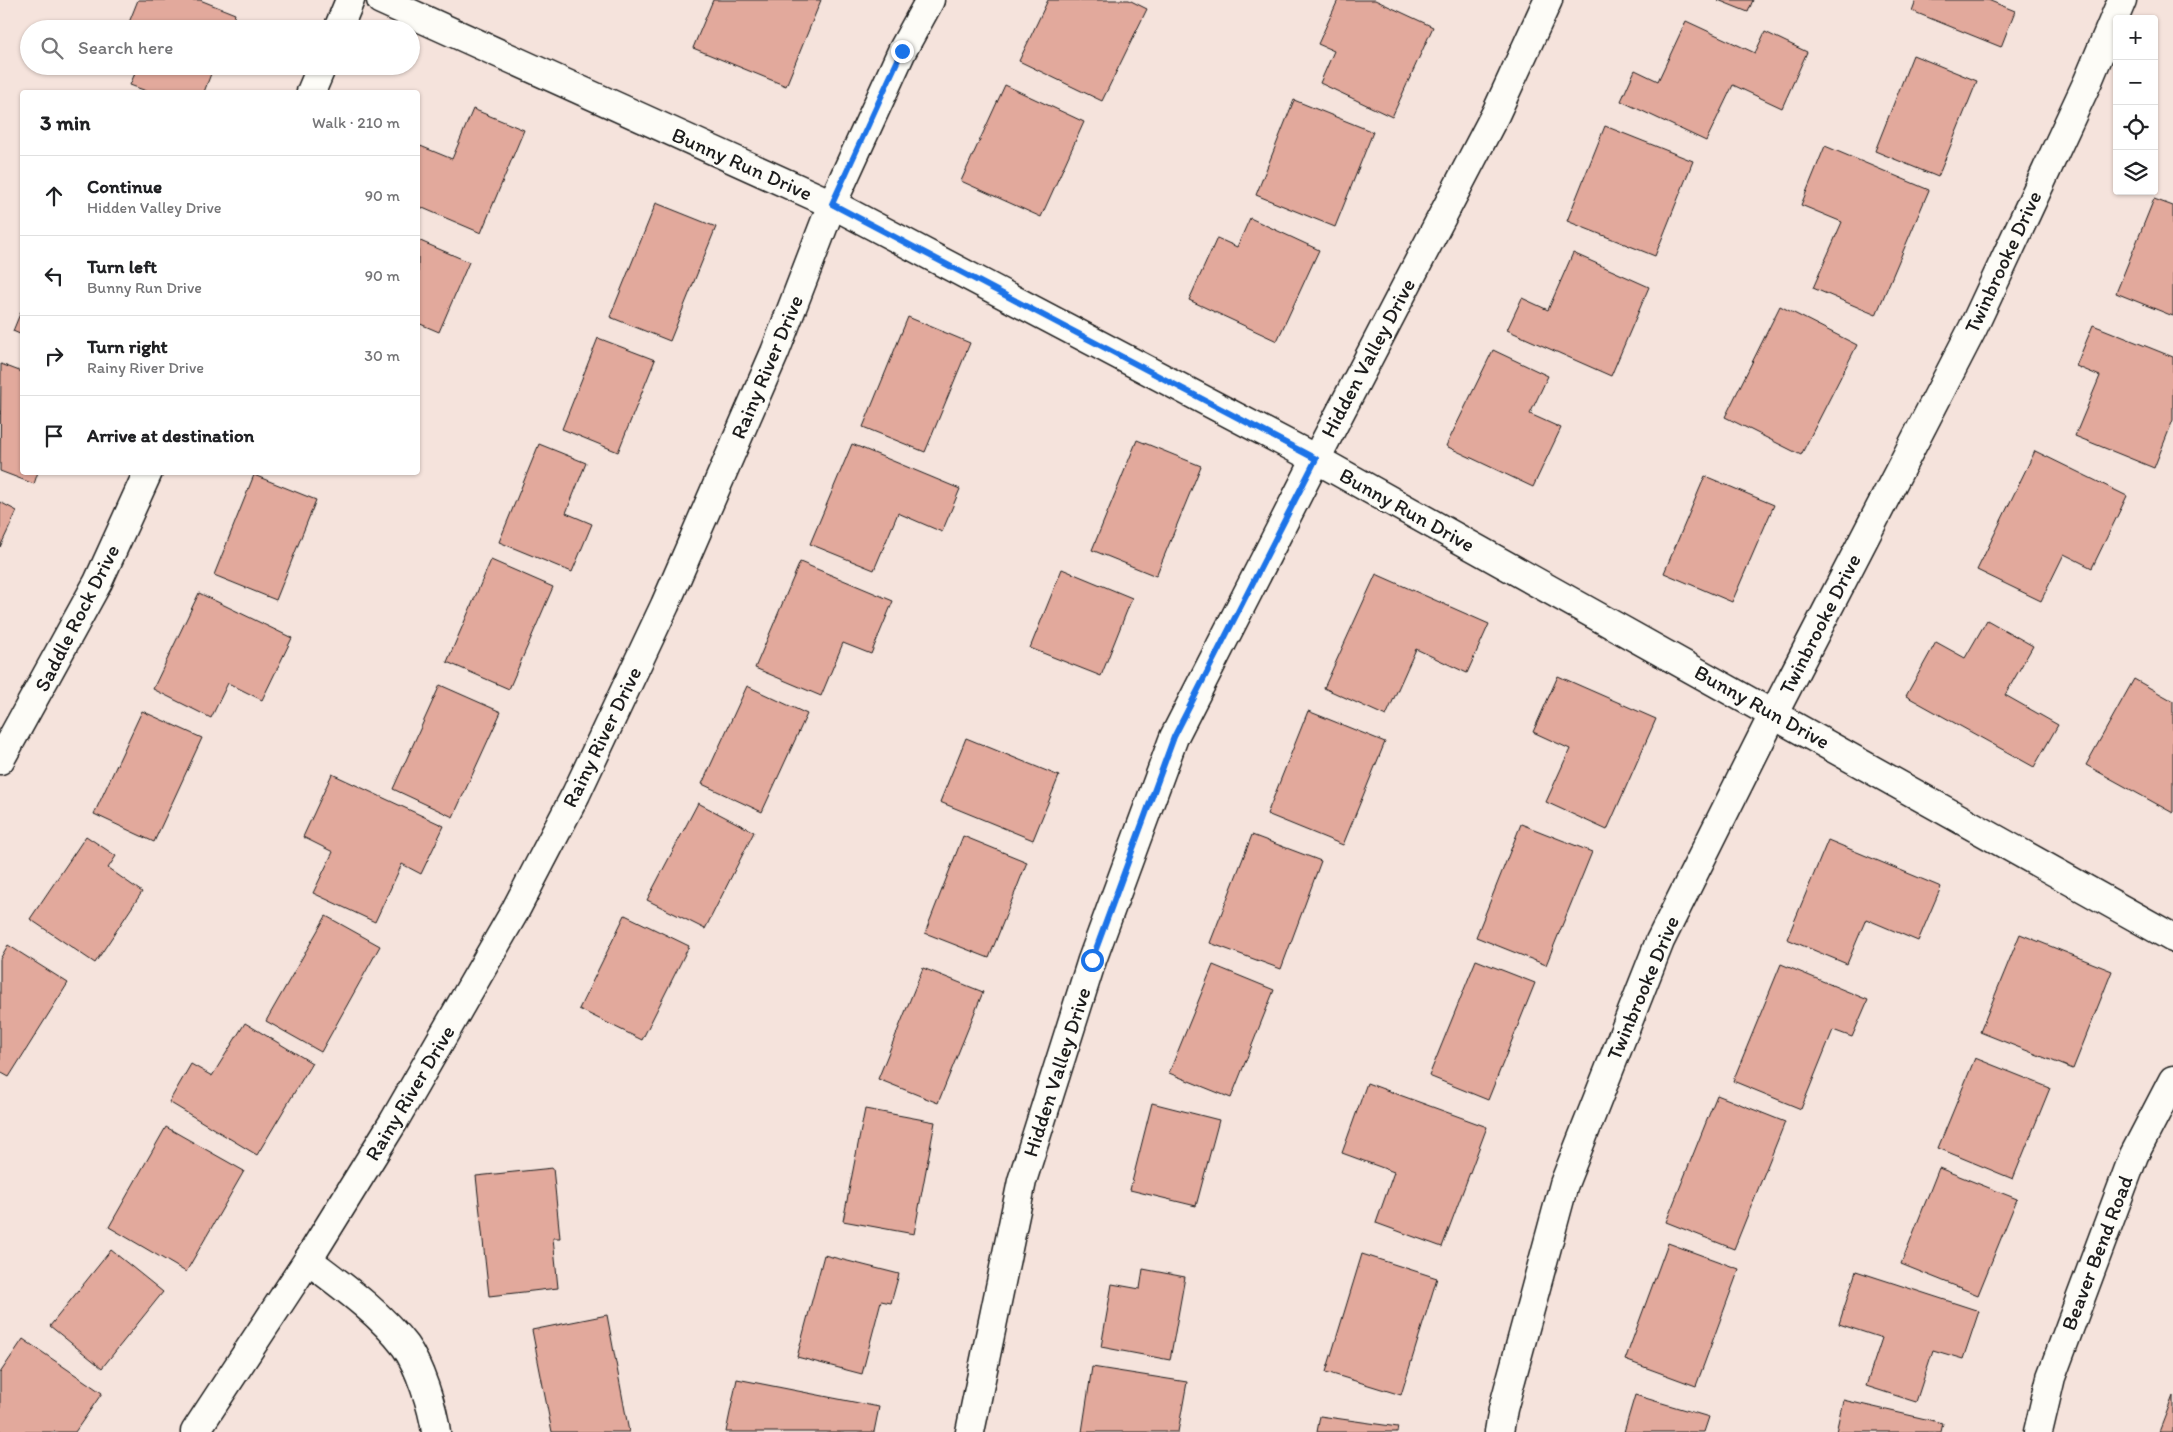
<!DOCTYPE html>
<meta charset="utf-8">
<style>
:root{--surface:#fff;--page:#f6f6f6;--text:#202124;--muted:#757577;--line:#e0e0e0}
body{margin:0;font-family:Itim,sans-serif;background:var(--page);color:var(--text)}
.controls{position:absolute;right:15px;top:15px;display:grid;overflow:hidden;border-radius:5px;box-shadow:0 1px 4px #0004}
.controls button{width:45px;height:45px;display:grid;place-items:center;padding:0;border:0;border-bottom:1px solid var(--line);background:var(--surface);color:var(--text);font:25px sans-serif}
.stop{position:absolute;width:15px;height:15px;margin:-11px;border:4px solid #1a73e8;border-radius:50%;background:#fff}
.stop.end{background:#1a73e8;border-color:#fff;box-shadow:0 1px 5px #0008}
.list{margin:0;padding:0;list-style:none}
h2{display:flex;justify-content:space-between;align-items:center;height:65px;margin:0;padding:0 20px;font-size:21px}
h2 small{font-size:16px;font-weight:400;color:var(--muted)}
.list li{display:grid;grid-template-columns:32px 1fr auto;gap:15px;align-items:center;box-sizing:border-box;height:80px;padding:0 20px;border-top:1px solid var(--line)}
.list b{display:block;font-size:19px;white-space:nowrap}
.list p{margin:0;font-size:16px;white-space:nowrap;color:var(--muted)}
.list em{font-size:16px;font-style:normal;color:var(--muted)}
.icon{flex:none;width:28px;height:28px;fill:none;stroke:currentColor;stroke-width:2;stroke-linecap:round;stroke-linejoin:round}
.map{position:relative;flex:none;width:2173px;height:1432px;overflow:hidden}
.search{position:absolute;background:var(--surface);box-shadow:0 1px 4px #0004;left:20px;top:20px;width:400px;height:55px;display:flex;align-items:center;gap:12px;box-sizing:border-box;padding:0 18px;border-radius:28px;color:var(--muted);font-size:19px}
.panel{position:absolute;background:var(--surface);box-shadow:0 1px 4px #0004;left:20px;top:90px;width:400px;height:385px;border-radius:5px}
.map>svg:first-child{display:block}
.building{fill:#e2a99c;stroke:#1c1c1c}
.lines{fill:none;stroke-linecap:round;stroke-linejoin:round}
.minor-casing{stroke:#1c1c1c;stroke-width:31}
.minor{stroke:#fdfcf7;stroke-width:28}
.route{stroke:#1a73e8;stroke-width:6}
.labels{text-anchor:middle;stroke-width:4;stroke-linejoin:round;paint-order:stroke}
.street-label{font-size:21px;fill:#1c1c1c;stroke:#fdfcf7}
</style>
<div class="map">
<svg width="2173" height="1432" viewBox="0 0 2173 1432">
<rect width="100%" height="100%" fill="#f5e3dc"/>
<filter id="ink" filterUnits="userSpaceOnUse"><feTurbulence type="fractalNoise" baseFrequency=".02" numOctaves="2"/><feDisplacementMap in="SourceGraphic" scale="10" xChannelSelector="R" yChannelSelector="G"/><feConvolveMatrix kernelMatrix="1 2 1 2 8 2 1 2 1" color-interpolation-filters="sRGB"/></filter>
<g filter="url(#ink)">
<g class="building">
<path d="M138 0H200L235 14 230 29H137L128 25Z"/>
<path d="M713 0H821L786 86 693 48Z"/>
<path d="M1048 0H1129L1147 9 1102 101 1019 61Z"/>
<path d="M1338 0H1375L1433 27 1392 117 1320 83 1334 51 1318 44Z"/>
<path d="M1718 0H1753L1748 12Z"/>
<path d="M1916 0H1988L2015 11 2001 47 1912 11Z"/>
<path d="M1686 21 1755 53 1765 32 1807 52 1782 108 1733 85 1706 141 1621 101 1635 70 1658 81Z"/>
<path d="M1913 55 1977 81 1938 177 1875 151Z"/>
<path d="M138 66H214L204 92H149L130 85Z"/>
<path d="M1005 85 1084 122 1041 217 961 181Z"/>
<path d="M1294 100 1373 132 1335 227 1256 195Z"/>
<path d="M473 109 524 130 481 233 418 206V145L452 159Z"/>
<path d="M1605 126 1693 161 1655 256 1567 221Z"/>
<path d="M1825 146 1929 190 1876 315 1813 288 1842 222 1801 205Z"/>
<path d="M2154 199 2173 206V316L2116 293Z"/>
<path d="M656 203 716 227 670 341 610 317Z"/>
<path d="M1250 218 1319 250 1277 341 1189 300 1217 238 1237 247Z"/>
<path d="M418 240 469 262 439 332 418 323Z"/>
<path d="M1573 253 1649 287 1611 376 1507 330 1522 298 1548 310Z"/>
<path d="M1780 306 1857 345 1801 455 1725 417Z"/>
<path d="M22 309V335L13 331Z"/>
<path d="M908 317 970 343 925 452 863 427Z"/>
<path d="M2093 325 2173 357V420L2154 468 2075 436 2100 376 2076 366Z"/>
<path d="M598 338 655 360 618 452 562 429Z"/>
<path d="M1493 350 1548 376 1530 414 1561 428 1533 487 1446 446Z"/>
<path d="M1 364 22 372V472H38L34 484 0 471Z"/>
<path d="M1137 440 1201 466 1156 576 1092 550Z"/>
<path d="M539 444 586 463 566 513 592 524 572 572 499 542Z"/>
<path d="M852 444 960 489 942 532 898 513 874 570 810 544Z"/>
<path d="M2035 451 2127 496 2092 568 2064 554 2041 601 1977 570Z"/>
<path d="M254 475 316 500 276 600 214 575Z"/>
<path d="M1705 476 1774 505 1732 602 1664 573Z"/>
<path d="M0 502 17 511 0 547Z"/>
<path d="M491 560 553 587 509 689 447 662Z"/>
<path d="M800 562 893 601 871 654 843 643 821 696 755 668Z"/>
<path d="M1062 569 1132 598 1101 676 1030 648Z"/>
<path d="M1376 574 1489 624 1467 673 1416 649 1386 716 1324 688Z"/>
<path d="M199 593 292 638 262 700 228 683 211 718 153 689Z"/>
<path d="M1987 620 2033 646 2005 695 2058 725 2034 767 1906 696 1936 642 1965 658Z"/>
<path d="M1558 676 1656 719 1607 830 1546 802 1570 749 1533 732Z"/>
<path d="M2134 679 2173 701V813L2086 765Z"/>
<path d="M440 685 501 712 453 817 393 789Z"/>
<path d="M747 686 807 714 762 812 702 784Z"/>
<path d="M142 711 202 738 154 842 94 814Z"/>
<path d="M1308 711 1385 742 1343 845 1267 814Z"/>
<path d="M966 738 1059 776 1033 840 940 802Z"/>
<path d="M332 774 444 826 421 874 402 864 375 922 313 893 333 852 303 837Z"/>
<path d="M698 803 754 832 705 929 647 900Z"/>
<path d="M1521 824 1592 852 1546 965 1476 937Z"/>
<path d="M1252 835 1321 861 1281 969 1210 943Z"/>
<path d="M86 836 116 856 108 868 142 892 95 963 30 919Z"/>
<path d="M963 836 1027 862 989 958 925 933Z"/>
<path d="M1828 840 1941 887 1918 941 1866 919 1847 964 1787 939Z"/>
<path d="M625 915 689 946 642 1040 579 1009Z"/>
<path d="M326 916 380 946 321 1052 266 1021Z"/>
<path d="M2020 934 2112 971 2073 1069 1980 1032Z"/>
<path d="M8 945 68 983 9 1077 0 1072V959Z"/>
<path d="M1476 960 1535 983 1488 1100 1429 1076Z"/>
<path d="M1781 964 1868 1000 1852 1037 1833 1030 1801 1109 1733 1081Z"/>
<path d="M1213 965 1274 990 1231 1098 1169 1073Z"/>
<path d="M923 968 983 992 938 1103 878 1079Z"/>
<path d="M245 1023 312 1063 257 1155 169 1102 191 1064 212 1076Z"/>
<path d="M1975 1058 2050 1088 2013 1179 1938 1148Z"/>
<path d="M1367 1083 1487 1127 1442 1247 1376 1223 1394 1172 1342 1153Z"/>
<path d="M1717 1095 1785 1122 1734 1249 1666 1222Z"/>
<path d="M1152 1103 1219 1120 1196 1206 1130 1190Z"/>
<path d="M865 1109 935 1122 914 1234 843 1221Z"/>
<path d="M166 1127 244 1171 186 1272 109 1227Z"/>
<path d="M553 1168 560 1238H553L558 1288 489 1296 476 1176Z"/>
<path d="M1939 1168 2017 1199 1978 1295 1901 1264Z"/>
<path d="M1668 1243 1739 1269 1696 1386 1625 1360Z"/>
<path d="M111 1250 163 1292 102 1368 50 1326Z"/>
<path d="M1362 1254 1437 1278 1401 1395 1326 1372Z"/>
<path d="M824 1255 899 1274 891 1303 881 1301 862 1374 797 1357Z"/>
<path d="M1143 1269 1185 1277 1170 1360 1101 1347 1112 1284 1140 1289Z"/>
<path d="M1856 1271 1979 1311 1963 1359 1933 1350 1916 1402 1866 1386 1882 1338 1839 1324Z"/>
<path d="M607 1315 629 1432H552L532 1330Z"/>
<path d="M23 1339 102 1393 75 1432H0V1373Z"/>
<path d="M1092 1367 1187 1382 1178 1432H1082Z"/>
<path d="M737 1379 879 1407 874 1432H726Z"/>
<path d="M1635 1395 1709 1417 1704 1432H1624Z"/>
<path d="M2173 1396V1432H2159Z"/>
<path d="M1843 1400 1943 1423 1941 1432H1836Z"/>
<path d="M1320 1416 1398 1427 1397 1432H1317Z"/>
</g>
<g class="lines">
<defs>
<g id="minor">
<path d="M381 0 832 204 1316 459 2173 938"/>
<path d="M338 29 350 0"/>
<path d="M311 92 322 66"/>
<path d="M0 760 98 582 148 472"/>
<path d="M308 1260C342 1286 379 1312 405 1346 419 1365 433 1408 436 1432"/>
<path d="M195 1432 308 1260 394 1121 515 911 576 794 665 605 775 352 832 204 902 51 930 0"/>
<path d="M970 1432 1022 1181 1092 960 1174 737 1316 459 1496 113 1548 0"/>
<path d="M1499 1432 1503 1409 1564 1184 1660 941 1774 713 1973 328 2088 81 2122 0"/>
<path d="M2038 1432 2051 1377 2134 1155 2173 1080"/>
</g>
</defs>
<use href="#minor" class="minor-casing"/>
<use href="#minor" class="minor"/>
</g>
</g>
<g class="lines" filter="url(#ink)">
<path class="route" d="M902 51 832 204 1316 459 1174 737 1092 960"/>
</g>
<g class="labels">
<g class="street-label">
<text transform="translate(742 164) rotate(24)" y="7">Bunny Run Drive</text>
<text transform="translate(2003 262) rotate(-65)" y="7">Twinbrooke Drive</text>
<text transform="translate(1368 358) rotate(-62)" y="7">Hidden Valley Drive</text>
<text transform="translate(767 367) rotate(-67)" y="7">Rainy River Drive</text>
<text transform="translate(1407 510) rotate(29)" y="7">Bunny Run Drive</text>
<text transform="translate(77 618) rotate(-63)" y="7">Saddle Rock Drive</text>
<text transform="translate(1820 624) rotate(-63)" y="7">Twinbrooke Drive</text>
<text transform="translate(1762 707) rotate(29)" y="7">Bunny Run Drive</text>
<text transform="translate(602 737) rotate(-64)" y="7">Rainy River Drive</text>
<text transform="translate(1643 988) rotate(-67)" y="7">Twinbrooke Drive</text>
<text transform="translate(1057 1072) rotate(-72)" y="7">Hidden Valley Drive</text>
<text transform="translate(410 1093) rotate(-59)" y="7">Rainy River Drive</text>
<text transform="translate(2097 1253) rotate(-69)" y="7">Beaver Bend Road</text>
</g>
</g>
</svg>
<div class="controls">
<button>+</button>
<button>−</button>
<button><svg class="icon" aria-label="locate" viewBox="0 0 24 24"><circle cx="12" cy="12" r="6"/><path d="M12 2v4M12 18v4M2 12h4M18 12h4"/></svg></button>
<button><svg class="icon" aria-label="layers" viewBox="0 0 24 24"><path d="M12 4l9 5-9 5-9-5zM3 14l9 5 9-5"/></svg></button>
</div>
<div class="stop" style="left:1092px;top:960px"></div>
<div class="stop end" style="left:902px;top:51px"></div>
<div class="search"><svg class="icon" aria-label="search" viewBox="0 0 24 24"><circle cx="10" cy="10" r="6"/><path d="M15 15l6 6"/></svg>Search here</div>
<section class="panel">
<h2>3 min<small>Walk · 210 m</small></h2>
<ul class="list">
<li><svg class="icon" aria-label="ahead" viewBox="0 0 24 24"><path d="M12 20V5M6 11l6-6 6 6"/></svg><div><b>Continue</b><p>Hidden Valley Drive</p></div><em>90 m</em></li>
<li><svg class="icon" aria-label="left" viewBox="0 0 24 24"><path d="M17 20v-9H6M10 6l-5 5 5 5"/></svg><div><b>Turn left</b><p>Bunny Run Drive</p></div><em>90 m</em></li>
<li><svg class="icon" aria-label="right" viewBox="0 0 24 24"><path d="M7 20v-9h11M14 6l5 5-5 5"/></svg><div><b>Turn right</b><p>Rainy River Drive</p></div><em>30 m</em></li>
<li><svg class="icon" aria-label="arrive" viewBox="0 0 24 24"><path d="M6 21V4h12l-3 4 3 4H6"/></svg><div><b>Arrive at destination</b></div></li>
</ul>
</section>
</div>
